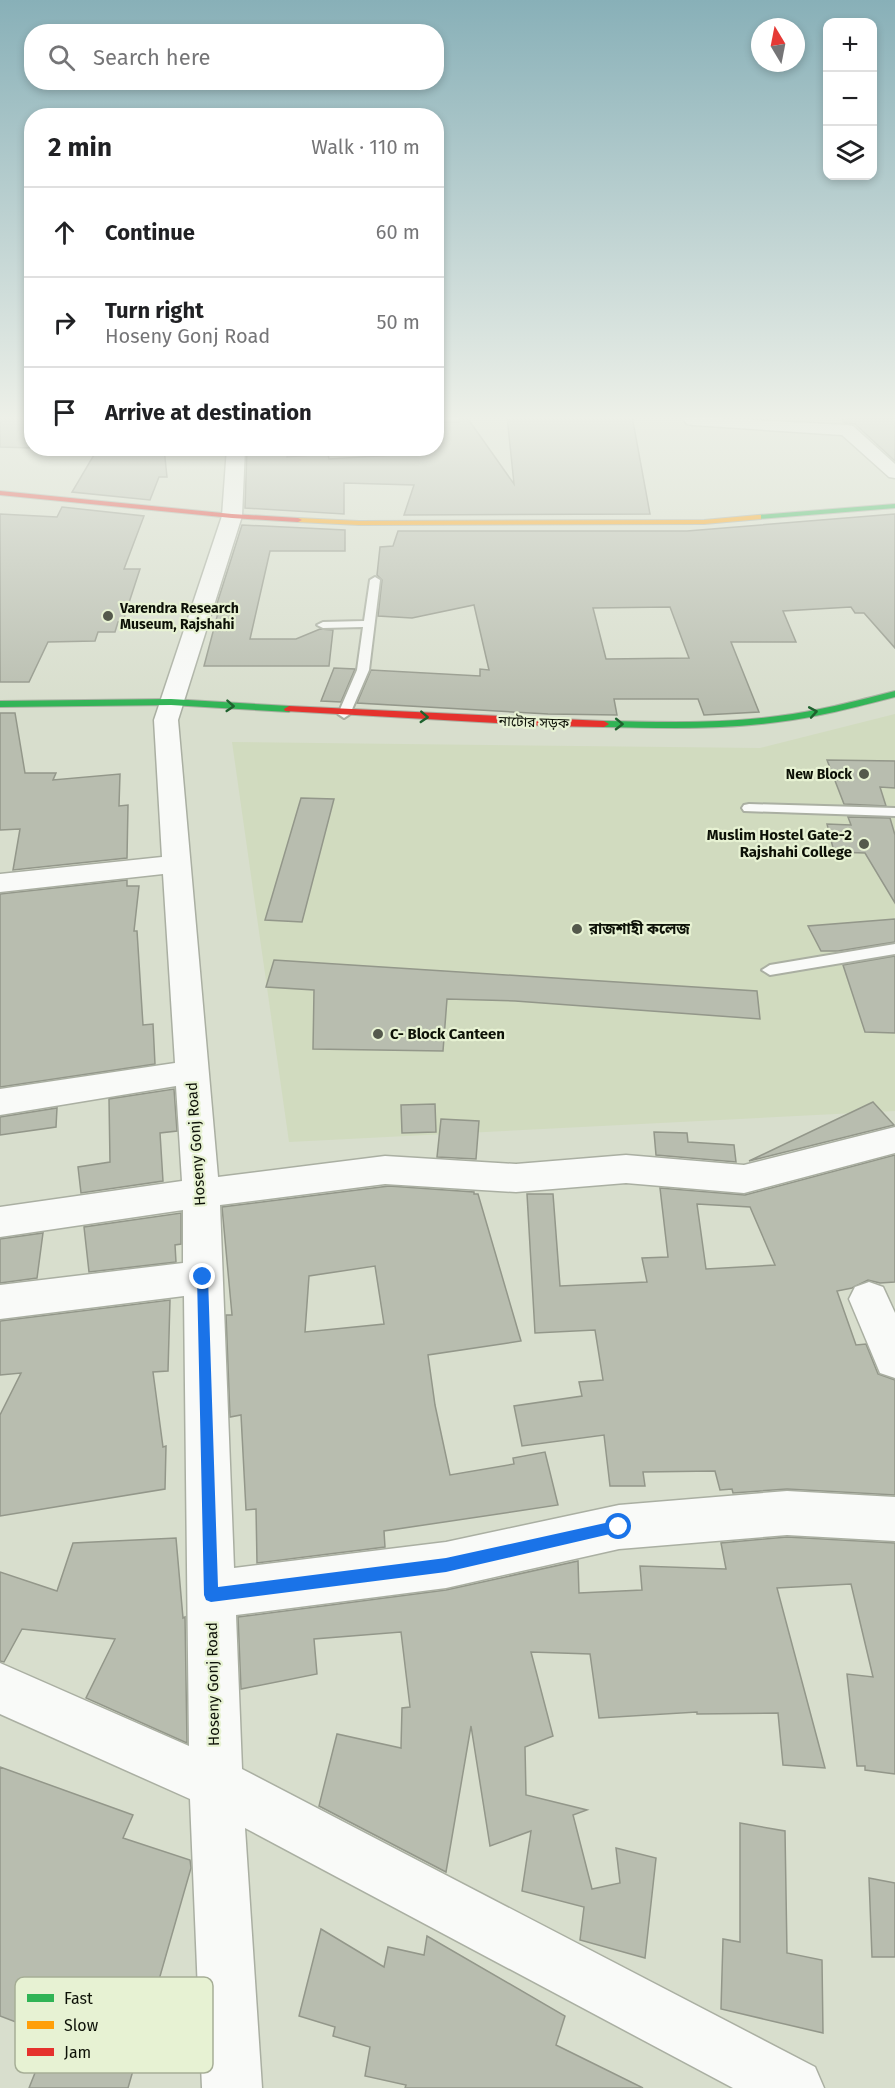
<!DOCTYPE html>
<meta charset="utf-8">
<style>
:root{--surface:#fff;--page:#f2f2f2;--text:#202124;--muted:#757577;--line:#e0e0e0}
body{margin:0;font-family:"Fira Sans","Noto Sans Bengali",sans-serif;background:var(--page);color:var(--text)}
.controls{position:absolute;right:18px;top:18px;display:grid;overflow:hidden;border-radius:12px;box-shadow:0 3px 9px #0003}
.controls button{width:54px;height:54px;display:grid;place-items:center;padding:0;border:0;border-bottom:2px solid var(--line);background:var(--surface);color:var(--text);font:30px sans-serif}
.compass{position:absolute;left:751px;top:18px;width:54px;height:54px;border-radius:50%;background:var(--surface);box-shadow:0 3px 9px #0003;rotate:350deg}
.stop{position:absolute;width:18px;height:18px;margin:-14px;border:4px solid #1a73e8;border-radius:50%;background:#fff}
.stop.end{background:#1a73e8;border-color:#fff;box-shadow:0 2px 6px #0008}
.list{margin:0;padding:0;list-style:none}
h2{display:flex;justify-content:space-between;align-items:center;height:78px;margin:0;padding:0 24px;font-size:26px}
h2 small{font-size:20px;font-weight:400;color:var(--muted)}
.list li{display:grid;grid-template-columns:39px 1fr auto;gap:18px;align-items:center;box-sizing:border-box;height:90px;padding:0 24px;border-top:2px solid var(--line)}
.list b{display:block;font-size:22px;white-space:nowrap}
.list p{margin:0;font-size:20px;white-space:nowrap;color:var(--muted)}
.list em{font-size:20px;font-style:normal;color:var(--muted)}
.icon{flex:none;width:33px;height:33px;fill:none;stroke:currentColor;stroke-width:2;stroke-linecap:round;stroke-linejoin:round}
.map{position:relative;flex:none;width:895px;height:2088px;overflow:hidden}
.search{position:absolute;background:var(--surface);box-shadow:0 3px 9px #0003;left:24px;top:24px;width:420px;height:66px;display:flex;align-items:center;gap:15px;box-sizing:border-box;padding:0 21px;border-radius:24px;color:var(--muted);font-size:22px}
.panel{position:absolute;background:var(--surface);box-shadow:0 3px 9px #0003;left:24px;top:108px;width:420px;height:348px;border-radius:24px}
.map>svg:first-child{display:block}
.built{fill:#d1dbbf}
.building{fill:#b8bdaf;stroke:#93978a;stroke-width:1.5;fill-rule:evenodd}
.lines{fill:none;stroke-linecap:round;stroke-linejoin:round}
.lane-casing{stroke:#aaafa2;stroke-width:4}
.street-casing{stroke:#aaafa2;stroke-width:3}
.fast-casing{stroke:#aaafa2;stroke-width:2}
.slow-casing{stroke:#aaafa2;stroke-width:2}
.jam-casing{stroke:#aaafa2;stroke-width:2}
.lane{fill:#f9faf8;fill-rule:evenodd}
.street{fill:#f9faf8;fill-rule:evenodd}
.fast{fill:#30b455;fill-rule:evenodd}
.slow{fill:#ff9f0a;fill-rule:evenodd}
.jam{fill:#e5322d;fill-rule:evenodd}
.oneway{stroke:#1e622e}
.route{fill:#1a73e8}
.poi-dot{fill:#54594c;stroke:#e7f2d3;stroke-width:2}
.labels{text-anchor:middle;stroke-width:4.5;stroke-linejoin:round;paint-order:stroke}
.far-poi-label{font-size:14px;font-weight:bold;fill:#0d1107;stroke:#e7f2d3;text-anchor:start}
.far-street-label{font-size:14px;fill:#0d1107;stroke:#e7f2d3}
.poi-label{font-size:15px;font-weight:bold;fill:#0d1107;stroke:#e7f2d3;text-anchor:start}
.street-label{font-size:15px;fill:#0d1107;stroke:#e7f2d3}
.key{fill:#e7f2d3;stroke:#a6ae96;stroke-width:1.5}
.key-label{font-size:16px;fill:#0d1107}
</style>
<div class="map">
<svg width="895" height="2088" viewBox="0 0 895 2088">
<rect width="100%" height="100%" fill="#d8decd"/>
<path class="built" d="M895 714V1111L289 1142 232 742 760 748Z"/>
<g class="building">
<path d="M0 416H32V448L0 447Z"/>
<path d="M462 416H466L514 484 507 416H632L650 514 404 515 414 485 344 483V514L245 508 247 449 290 448 287 457 328 454 329 459 394 455V448H436V422H458Z"/>
<path d="M895 418V461L855 424 844 423 842 419Z"/>
<path d="M98 448H164L167 477H159L150 500 72 492Z"/>
<path d="M62 507 144 516 124 569H140L123 621 118 622 115 632H98L95 641 48 642 29 682H0V514L57 517Z"/>
<path d="M895 514V648L864 613H855L851 607 783 611 796 642H731L759 712 704 715 698 699H614L617 715 548 714 357 703 371 670 480 676V669L489 670 474 605 412 618 378 616 382 580 377 575 380 547 393 546 398 531H687ZM670 607 689 658 606 659 593 608Z"/>
<path d="M242 525 345 530V551H270L250 639H296L320 629 333 630 329 666H204L218 613H214Z"/>
<path d="M334 668 355 669 341 702 321 701Z"/>
<path d="M0 713H15L25 773H56L53 780 120 774 119 806 128 805 127 858 13 870 20 829 0 830Z"/>
<path d="M827 760 895 761V788L880 787 886 806 844 804Z"/>
<path d="M301 798 334 799 302 922 265 920Z"/>
<path d="M848 817 890 818 895 835V903L865 853 834 852 827 824 851 825Z"/>
<path d="M127 880V886H139L134 931H137L143 1025 153 1024 155 1064 0 1087V894Z"/>
<path d="M895 919V942L838 951H821L808 926Z"/>
<path d="M895 956V1033L865 1032 843 965Z"/>
<path d="M274 960 757 991 760 1019 515 1001 447 999 443 1051 313 1049 314 990 266 987Z"/>
<path d="M174 1089 177 1131 160 1133 163 1181 81 1193 78 1167 110 1162 109 1099Z"/>
<path d="M873 1102 894 1125 749 1161Z"/>
<path d="M435 1104 436 1132 402 1133 401 1105Z"/>
<path d="M57 1108 56 1127 0 1135V1117Z"/>
<path d="M441 1119 479 1121 476 1159 437 1157Z"/>
<path d="M654 1132 687 1133 688 1142 734 1145 736 1162 656 1155Z"/>
<path d="M895 1155V1282L880 1283 868 1280 852 1288 837 1291 856 1345 866 1344 878 1374 895 1380V1495L787 1489 733 1493 732 1489 720 1490 715 1471 643 1472 645 1486H610L604 1435 522 1446 514 1406 582 1396 579 1382 603 1380 595 1330 535 1333 527 1194H553L560 1286 647 1282 642 1258 668 1257 660 1188 745 1195ZM697 1204 750 1207 775 1265 706 1269Z"/>
<path d="M389 1186 474 1192V1194H478L521 1341 428 1355 435 1405 450 1475 514 1464 513 1458 545 1452 558 1505 384 1531 385 1547 257 1563 256 1509 246 1510 241 1415 230 1417 226 1315H232L222 1207ZM375 1266 384 1324 305 1332 309 1276Z"/>
<path d="M181 1213V1244L175 1245 176 1262 89 1272 84 1227Z"/>
<path d="M43 1233 37 1278 0 1283V1239Z"/>
<path d="M170 1300 168 1371 153 1372 163 1447 166 1446 165 1489 0 1516V1415L21 1373 0 1375V1321Z"/>
<path d="M787 1537 895 1543V1774L865 1770V1766H857L847 1674 873 1677 851 1584 777 1588 825 1768 783 1765 778 1713 697 1714V1712L599 1718 590 1654 531 1652 553 1736 525 1747 526 1795 587 1810 573 1815 592 1889 620 1883 616 1848 656 1858 645 1958 580 1940 584 1907 522 1891 531 1831 490 1846 471 1726 446 1872 319 1806 337 1734 401 1748 402 1708 410 1707 401 1632 314 1639 317 1674 241 1689 238 1617 446 1590 578 1561 579 1593 642 1590 640 1566 726 1569 721 1543Z"/>
<path d="M176 1538 183 1618 185 1617 187 1743 86 1698 115 1639 22 1629 4 1662 0 1661V1572L57 1591 73 1543Z"/>
<path d="M0 1767 133 1815 123 1838 190 1860 191 1868 128 2088H29L50 2035 0 2016Z"/>
<path d="M740 1823 785 1831 787 1953 822 1960 823 2033 721 2009 723 1939 740 1942Z"/>
<path d="M869 1878 895 1883V1957H872Z"/>
<path d="M321 1929 384 1967 388 1947 424 1955 427 1936 565 2016 556 2045 643 2088H405L406 2085 365 2076 370 2047 333 2036 335 2027 299 2016Z"/>
</g>
<g class="lines">
<defs>
<g id="lane">
<path d="M375 577 380 580 369 670 350 714 344 718 338 714 357 670 363 627 323 628 317 625 323 622 364 621 370 580Z"/>
<path d="M749 804 895 808V816L744 811 742 808 744 805Z"/>
<path d="M895 944V954L770 975 762 970 770 965Z"/>
</g>
<g id="street">
<path d="M436 416H460L458 420H436Z"/>
<path d="M681 416 847 425 853 426 895 464V478L889 477 842 435 693 425 687 424Z"/>
<path d="M227 448H245L242 516 178 720 218 1177 385 1156 516 1164 626 1155 744 1165 895 1127V1153L744 1193 626 1183 516 1192 385 1184 220 1205 234 1568 446 1542 619 1505 787 1491 895 1497V1541L787 1535 619 1549 446 1588 236 1615 242 1769 815 2067 824 2088H733L245 1828 262 2088H202L190 1799 0 1714V1663L189 1746 184 1296 0 1319V1285L183 1263V1210L0 1237V1207L182 1181 176 1086 0 1115V1089L175 1063 163 874 0 892V874L162 857 154 720 222 516Z"/>
<path d="M869 1282 883 1287 895 1313V1378L880 1373 849 1299 855 1287Z"/>
</g>
<g id="fast">
<path d="M895 504V508L758 519 754 517 758 515Z"/>
<path d="M895 691V697C856 707 818 717 778 722 721 730 662 728 604 727L599 724 604 721C662 722 721 724 778 716 818 711 856 701 895 691Z"/>
<path d="M171 699 289 706 294 709 289 712 171 705 0 707V701Z"/>
</g>
<path id="slow" d="M758 515H761V519L704 524 359 525 298 522 294 520 298 518 359 521 704 520Z"/>
<g id="jam">
<path d="M0 491 232 514 298 518 302 520 298 522 232 518 0 495Z"/>
<path d="M289 706 604 721 609 724 604 727 548 726 285 711 284 709Z"/>
</g>
</defs>
<use href="#lane" class="lane-casing"/>
<use href="#street" class="street-casing"/>
<use href="#fast" class="fast-casing"/>
<use href="#slow" class="slow-casing"/>
<use href="#jam" class="jam-casing"/>
<use href="#lane" class="lane"/>
<use href="#street" class="street"/>
<use href="#fast" class="fast"/>
<use href="#slow" class="slow"/>
<use href="#jam" class="jam"/>
</g>
<defs><path id="oneway-chevron" d="M-2-3.5L2.5 0L-2 3.5" fill="none" stroke-width="1.6" stroke-linecap="round" stroke-linejoin="round" transform="scale(1.5)"/></defs>
<g class="oneway">
<use href="#oneway-chevron" transform="translate(230 706) rotate(4)"/>
<use href="#oneway-chevron" transform="translate(813 712) rotate(-10)"/>
<use href="#oneway-chevron" transform="translate(424 717) rotate(3)"/>
<use href="#oneway-chevron" transform="translate(619 724) rotate(1)"/>
</g>
<linearGradient id="sky" x2="0" y2="1"><stop stop-color="#88b0b8"/><stop offset="0.59" stop-color="#edf0e8"/><stop offset="1" stop-color="#edf0e8" stop-opacity="0"/></linearGradient>
<rect width="895" height="708" fill="url(#sky)"/>
<path class="route" d="M203 1272 208 1277 218 1587 446 1558 619 1520 623 1522 625 1527 623 1531 446 1572 211 1602 206 1600 204 1595 197 1277Z"/>
<g class="poi-dot">
<circle cx="108" cy="616" r="6"/>
<circle cx="864" cy="774" r="6"/>
<circle cx="864" cy="844" r="6"/>
<circle cx="577" cy="929" r="6"/>
<circle cx="378" cy="1034" r="6"/>
</g>
<g class="labels">
<g class="far-poi-label">
<text x="120" y="613">Varendra Research<tspan x="120" dy="16">Museum, Rajshahi</tspan></text>
<text x="852" y="779" text-anchor="end">New Block</text>
</g>
<g class="far-street-label">
<text transform="translate(534 722) rotate(2)" y="5">নাটোর সড়ক</text>
</g>
<g class="poi-label">
<text x="852" y="840" text-anchor="end">Muslim Hostel Gate-2<tspan x="852" dy="17">Rajshahi College</tspan></text>
<text x="589" y="934">রাজশাহী কলেজ</text>
<text x="390" y="1039">C- Block Canteen</text>
</g>
<g class="street-label">
<text transform="translate(196 1144) rotate(-94)" y="5">Hoseny Gonj Road</text>
<text transform="translate(213 1684) rotate(-91)" y="5">Hoseny Gonj Road</text>
</g>
</g>
<rect x="15" y="1977" width="198" height="96" rx="9" class="key"/>
<rect x="27" y="1994" width="27" height="8" fill="#30b455"/>
<rect x="27" y="2021" width="27" height="8" fill="#ff9f0a"/>
<rect x="27" y="2048" width="27" height="8" fill="#e5322d"/>
<g class="key-label">
<text x="64" y="2004">Fast</text>
<text x="64" y="2031">Slow</text>
<text x="64" y="2058">Jam</text>
</g>
</svg>
<div class="controls">
<button>+</button>
<button>−</button>
<button><svg class="icon" aria-label="layers" viewBox="0 0 24 24"><path d="M12 4l9 5-9 5-9-5zM3 14l9 5 9-5"/></svg></button>
</div>
<svg class="compass" viewBox="-18 -18 36 36"><path d="M0-13l5 13h-10z" fill="#e53935"/><path d="M0 13l5-13h-10z" fill="#757577"/></svg>
<div class="stop" style="left:619px;top:1527px"></div>
<div class="stop end" style="left:203px;top:1277px"></div>
<div class="search"><svg class="icon" aria-label="search" viewBox="0 0 24 24"><circle cx="10" cy="10" r="6"/><path d="M15 15l6 6"/></svg>Search here</div>
<section class="panel">
<h2>2 min<small>Walk · 110 m</small></h2>
<ul class="list">
<li><svg class="icon" aria-label="ahead" viewBox="0 0 24 24"><path d="M12 20V5M6 11l6-6 6 6"/></svg><div><b>Continue</b></div><em>60 m</em></li>
<li><svg class="icon" aria-label="right" viewBox="0 0 24 24"><path d="M7 20v-9h11M14 6l5 5-5 5"/></svg><div><b>Turn right</b><p>Hoseny Gonj Road</p></div><em>50 m</em></li>
<li><svg class="icon" aria-label="arrive" viewBox="0 0 24 24"><path d="M6 21V4h12l-3 4 3 4H6"/></svg><div><b>Arrive at destination</b></div></li>
</ul>
</section>
</div>
